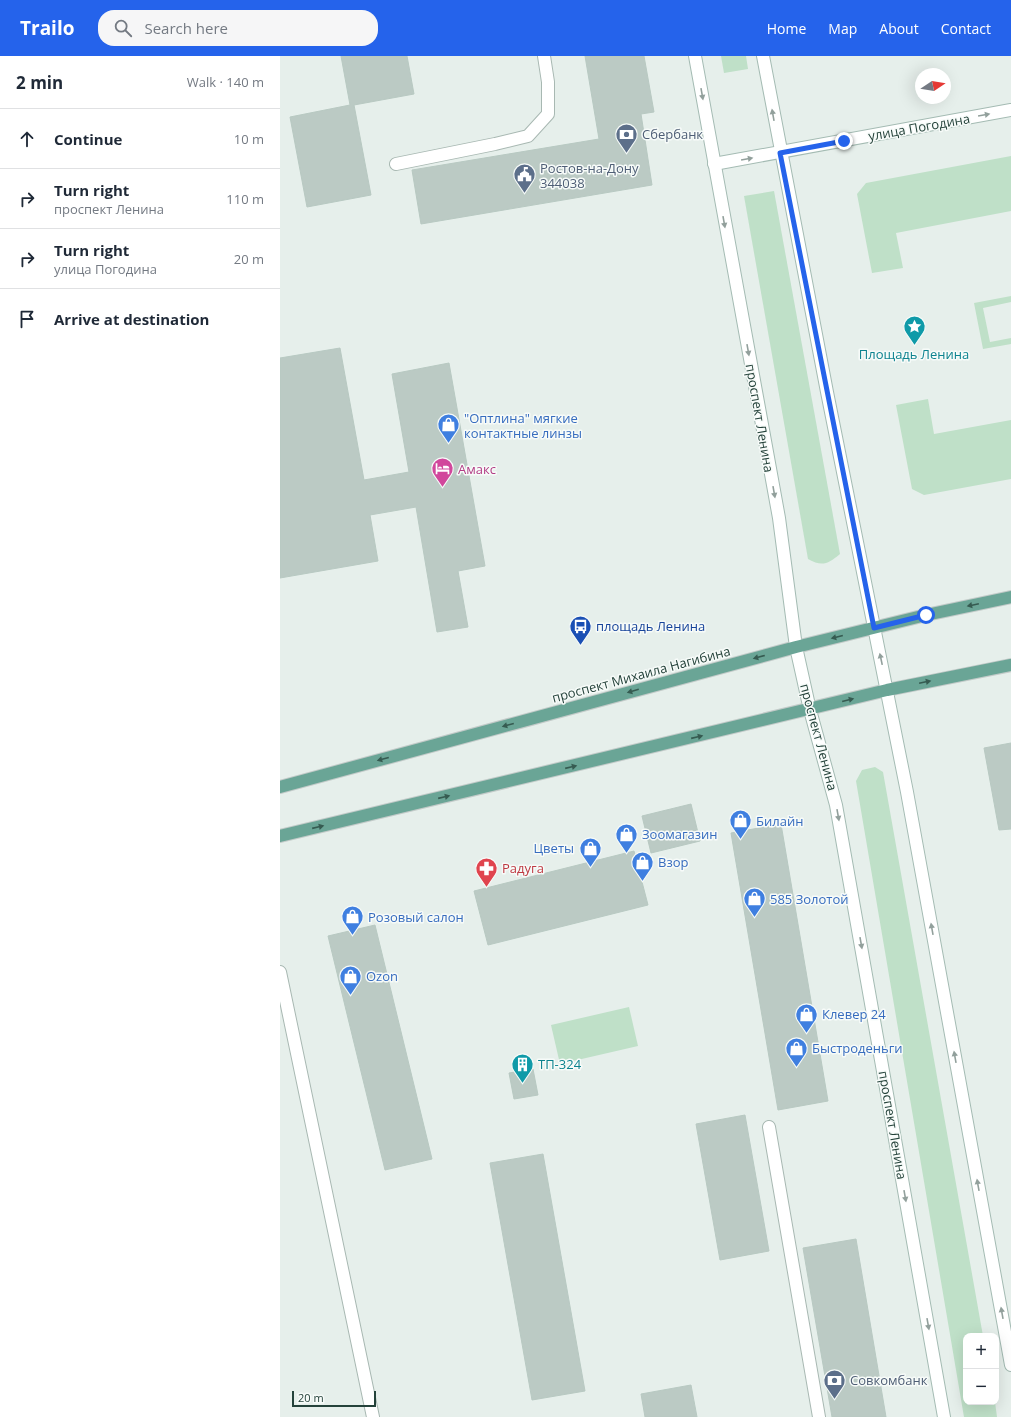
<!DOCTYPE html>
<meta charset="utf-8">
<style>
:root{--surface:#fff;--page:#f6f6f7;--text:#1f2937;--muted:#747a83;--line:#e0e1e3;--accent:#2563eb}
body{margin:0;font-family:"Open Sans",sans-serif;background:var(--page);color:var(--text)}
.controls{position:absolute;right:12px;bottom:12px;display:grid;overflow:hidden;border-radius:8px;box-shadow:0 4px 16px #0002}
.controls button{width:36px;height:36px;display:grid;place-items:center;padding:0;border:0;border-bottom:1px solid var(--line);background:var(--surface);color:var(--text);font:20px sans-serif}
.compass{position:absolute;left:635px;top:12px;width:36px;height:36px;border-radius:50%;background:var(--surface);box-shadow:0 4px 16px #0002;rotate:78deg}
.scale{position:absolute;left:12px;bottom:10px;width:84px;box-sizing:border-box;padding-left:4px;border:2px solid #24423a;border-top:0;font-size:11px;line-height:14px;white-space:nowrap;color:#24423a;-webkit-text-stroke:3px #f7fbf9;paint-order:stroke}
.stop{position:absolute;width:12px;height:12px;margin:-9px;border:3px solid #2563eb;border-radius:50%;background:#fff}
.stop.end{background:#2563eb;border-color:#fff;box-shadow:0 1px 4px #0008}
.list{margin:0;padding:0;list-style:none}
h2{display:flex;justify-content:space-between;align-items:center;height:52px;margin:0;padding:0 16px;font-size:17px}
h2 small{font-size:13px;font-weight:400;color:var(--muted)}
.list li{display:grid;grid-template-columns:26px 1fr auto;gap:12px;align-items:center;box-sizing:border-box;height:60px;padding:0 16px;border-top:1px solid var(--line)}
.list b{display:block;font-size:15px;white-space:nowrap}
.list p{margin:0;font-size:13px;white-space:nowrap;color:var(--muted)}
.list em{font-size:13px;font-style:normal;color:var(--muted)}
.icon{flex:none;width:22px;height:22px;fill:none;stroke:currentColor;stroke-width:2;stroke-linecap:round;stroke-linejoin:round}
.map{position:relative;flex:none;width:731px;height:1361px;overflow:hidden}
header{display:flex;align-items:center;gap:24px;box-sizing:border-box;height:56px;padding:0 20px;background:var(--accent);color:#fff}
header strong{font-size:19px}
nav{display:flex;gap:22px;margin-inline-start:auto;font-size:14px}
.search{width:280px;height:36px;background:var(--page);display:flex;align-items:center;gap:10px;box-sizing:border-box;padding:0 14px;border-radius:16px;color:var(--muted);font-size:15px}
main{display:flex}
aside{flex:1;background:var(--surface)}
.map>svg:first-child{display:block}
.green{fill:#bfe0c8}
.building{fill:#bbcac4;stroke:#b8c9c2}
.lines{fill:none;stroke-linecap:round;stroke-linejoin:round}
.lane-casing{stroke:#a8b8b2;stroke-width:14}
.secondary-casing{stroke:#a4bbb3;stroke-width:14}
.primary-casing{stroke:#c2cac8;stroke-width:14}
.lane{stroke:#fff;stroke-width:12}
.secondary{stroke:#fff;stroke-width:12}
.primary{stroke:#6aa596;stroke-width:12}
.oneway{fill:#92a09c}
.oneway2{fill:#365b51}
.route{stroke:#2563eb;stroke-width:5}
.labels{text-anchor:middle;stroke-width:3;stroke-linejoin:round;paint-order:stroke}
.street-label{font-size:13px;fill:#24423a;stroke:#f7fbf9}
.service-label{font-size:13px;fill:#4e5e75;stroke:#f7fbf9;text-anchor:start}
.culture-label{font-size:13px;fill:#0d838f;stroke:#f7fbf9}
.shop-label{font-size:13px;fill:#366cbe;stroke:#f7fbf9;text-anchor:start}
.hotel-label{font-size:13px;fill:#b23c85;stroke:#f7fbf9;text-anchor:start}
.transit-label{font-size:13px;fill:#164399;stroke:#f7fbf9;text-anchor:start}
.health-label{font-size:13px;fill:#be3a42;stroke:#f7fbf9;text-anchor:start}
</style>
<header>
<strong>Trailo</strong>
<div class="search"><svg class="icon" aria-label="search" viewBox="0 0 24 24"><circle cx="10" cy="10" r="6"/><path d="M15 15l6 6"/></svg>Search here</div>
<nav><a>Home</a><a>Map</a><a>About</a><a>Contact</a></nav>
</header>
<main>
<aside>
<h2>2 min<small>Walk · 140 m</small></h2>
<ul class="list">
<li><svg class="icon" aria-label="ahead" viewBox="0 0 24 24"><path d="M12 20V5M6 11l6-6 6 6"/></svg><div><b>Continue</b></div><em>10 m</em></li>
<li><svg class="icon" aria-label="right" viewBox="0 0 24 24"><path d="M7 20v-9h11M14 6l5 5-5 5"/></svg><div><b>Turn right</b><p>проспект Ленина</p></div><em>110 m</em></li>
<li><svg class="icon" aria-label="right" viewBox="0 0 24 24"><path d="M7 20v-9h11M14 6l5 5-5 5"/></svg><div><b>Turn right</b><p>улица Погодина</p></div><em>20 m</em></li>
<li><svg class="icon" aria-label="arrive" viewBox="0 0 24 24"><path d="M6 21V4h12l-3 4 3 4H6"/></svg><div><b>Arrive at destination</b></div></li>
</ul>
</aside>
<div class="map">
<svg width="731" height="1361" viewBox="0 0 731 1361">
<rect width="100%" height="100%" fill="#e6efeb"/>
<g class="green">
<path d="M441 0H466L468 13 444 17Z"/>
<path d="M731 100V155L616 177 623 212 592 217 577 138 586 127Z"/>
<path d="M494 135 560 498C548 508 542 511 528 503L464 140Z"/>
<path d="M731 240V246L703 252 710 286 731 282V288L703 293 694 247Z"/>
<path d="M648 343 654 378 731 364V423L644 439 632 433 616 349Z"/>
<path d="M595 711 603 716 703 1280H686V1346H715L717 1361H684L576 725 582 714Z"/>
<path d="M349 951 358 990 280 1008 271 969Z"/>
</g>
<g class="building">
<path d="M61 0H127L134 38 74 49 91 139 27 151 10 61 70 49Z"/>
<path d="M305 0H364L374 56 361 58 372 129 141 168 132 114 319 83Z"/>
<path d="M60 292 84 424 129 416 112 318 169 307 205 510 178 515 188 571 157 576 136 451 90 459 98 505 0 522V302Z"/>
<path d="M731 687V773L719 774 704 692Z"/>
<path d="M411 748 420 785 371 797 362 760Z"/>
<path d="M501 768 548 1045 498 1054 451 777Z"/>
<path d="M354 795 368 849 208 889 194 835Z"/>
<path d="M95 869 152 1103 105 1114 48 880Z"/>
<path d="M253 1013 258 1039 234 1043 229 1017Z"/>
<path d="M465 1059 489 1195 440 1204 416 1068Z"/>
<path d="M263 1098 305 1335 252 1344 210 1107Z"/>
<path d="M576 1183 606 1361H552L523 1192Z"/>
<path d="M411 1329 417 1361H365L361 1338Z"/>
</g>
<g class="lines">
<defs>
<g id="lane">
<path d="M116 108 215 88 248 80 268 58V26L264 0"/>
<path d="M0 916 93 1361"/>
<path d="M489 1071 539 1361"/>
</g>
<g id="secondary">
<path d="M415 0 499 462 516 591 530 654 556 749 664 1361"/>
<path d="M483 0 547 336 627 736 731 1309"/>
<path d="M434 108 731 54"/>
</g>
<g id="primary">
<path d="M0 731 516 591 646 559 731 541"/>
<path d="M0 780 607 634 731 609"/>
</g>
</defs>
<use href="#lane" class="lane-casing"/>
<use href="#secondary" class="secondary-casing"/>
<use href="#primary" class="primary-casing"/>
<use href="#lane" class="lane"/>
<use href="#secondary" class="secondary"/>
<use href="#primary" class="primary"/>
</g>
<defs><path id="oneway-solid" d="M-6-.8H1V-3.2L6.5 0L1 3.2V.8H-6Z"/></defs>
<g class="oneway">
<use href="#oneway-solid" transform="translate(422 38) rotate(80)"/>
<use href="#oneway-solid" transform="translate(493 59) rotate(-100)"/>
<use href="#oneway-solid" transform="translate(704 59) rotate(-10)"/>
<use href="#oneway-solid" transform="translate(467 103) rotate(-10)"/>
<use href="#oneway-solid" transform="translate(444 166) rotate(80)"/>
<use href="#oneway-solid" transform="translate(468 294) rotate(80)"/>
<use href="#oneway-solid" transform="translate(494 436) rotate(80)"/>
<use href="#oneway-solid" transform="translate(601 603) rotate(-102)"/>
<use href="#oneway-solid" transform="translate(558 759) rotate(80)"/>
<use href="#oneway-solid" transform="translate(652 873) rotate(-100)"/>
<use href="#oneway-solid" transform="translate(581 887) rotate(80)"/>
<use href="#oneway-solid" transform="translate(675 1001) rotate(-100)"/>
<use href="#oneway-solid" transform="translate(698 1129) rotate(-100)"/>
<use href="#oneway-solid" transform="translate(625 1140) rotate(80)"/>
<use href="#oneway-solid" transform="translate(722 1257) rotate(-100)"/>
<use href="#oneway-solid" transform="translate(648 1268) rotate(80)"/>
</g>
<g class="oneway2">
<use href="#oneway-solid" transform="translate(693 549) rotate(168)"/>
<use href="#oneway-solid" transform="translate(557 581) rotate(166)"/>
<use href="#oneway-solid" transform="translate(479 601) rotate(165)"/>
<use href="#oneway-solid" transform="translate(645 626) rotate(-12)"/>
<use href="#oneway-solid" transform="translate(353 635) rotate(164)"/>
<use href="#oneway-solid" transform="translate(568 644) rotate(-14)"/>
<use href="#oneway-solid" transform="translate(228 669) rotate(165)"/>
<use href="#oneway-solid" transform="translate(417 681) rotate(-13)"/>
<use href="#oneway-solid" transform="translate(103 703) rotate(165)"/>
<use href="#oneway-solid" transform="translate(291 711) rotate(-13)"/>
<use href="#oneway-solid" transform="translate(164 741) rotate(-13)"/>
<use href="#oneway-solid" transform="translate(38 771) rotate(-13)"/>
</g>
<g class="lines">
<path class="route" d="M564 85 500 97 594 572 646 559"/>
</g>
<defs>
<symbol id="bank-pin" viewBox="-11 -11 22 30"><path d="M0 17L-7.5 6A9.5 9.5 0 1 1 7.5 6Z" fill="#5c6f8a" stroke="#f7fbf9"/><path d="M-6-4H6V4H-6ZM0-2.3a2.3 2.3 0 1 0 0 4.6a2.3 2.3 0 1 0 0-4.6Z" fill="#fff"/></symbol>
<symbol id="civic-pin" viewBox="-11 -11 22 30"><path d="M0 17L-7.5 6A9.5 9.5 0 1 1 7.5 6Z" fill="#5c6f8a" stroke="#f7fbf9"/><path d="M-.6-6.5H3V-4.5H.6V-3L4-1V1h2V6H-6V1h2V-1L-.6-3ZM-1.2 2.5V6h2.4V2.5Z" fill="#fff"/></symbol>
<symbol id="sight-pin" viewBox="-11 -11 22 30"><path d="M0 17L-7.5 6A9.5 9.5 0 1 1 7.5 6Z" fill="#0f9aa8" stroke="#f7fbf9"/><path d="M0-6L1.8-2.2L6-1.7L2.9 1.2L3.7 5.4L0 3.3L-3.7 5.4L-2.9 1.2L-6-1.7L-1.8-2.2Z" fill="#fff"/></symbol>
<symbol id="shop-pin" viewBox="-11 -11 22 30"><path d="M0 17L-7.5 6A9.5 9.5 0 1 1 7.5 6Z" fill="#3f7fe0" stroke="#f7fbf9"/><path d="M-5-2.5h2.3a2.7 3.5 0 0 1 5.4 0H5L5.5 6h-11ZM-1.5-2.5h3a1.5 2.3 0 0 0-3 0Z" fill="#fff"/></symbol>
<symbol id="hotel-pin" viewBox="-11 -11 22 30"><path d="M0 17L-7.5 6A9.5 9.5 0 1 1 7.5 6Z" fill="#d1479c" stroke="#f7fbf9"/><path d="M-6-4.5h1.5V1H6V5H4.5V3h-9V5H-6ZM-4 0a1.8 1.8 0 1 1 3.6 0ZM.5 0V-2.5h3Q6-2.5 6 0Z" fill="#fff"/></symbol>
<symbol id="bus-pin" viewBox="-11 -11 22 30"><path d="M0 17L-7.5 6A9.5 9.5 0 1 1 7.5 6Z" fill="#1a4fb4" stroke="#f7fbf9"/><path d="M-5-6H5V4H4V6H2V4H-2V6H-4V4H-5ZM-3.5-4V0h7V-4ZM-3.5 1.2v1.5H-2V1.2ZM2 1.2v1.5H3.5V1.2Z" fill="#fff"/></symbol>
<symbol id="pharmacy-pin" viewBox="-11 -11 22 30"><path d="M0 17L-7.5 6A9.5 9.5 0 1 1 7.5 6Z" fill="#e0444e" stroke="#f7fbf9"/><path d="M-2-6h4v4h4v4h-4v4h-4v-4h-4v-4h4Z" fill="#fff"/></symbol>
<symbol id="building-pin" viewBox="-11 -11 22 30"><path d="M0 17L-7.5 6A9.5 9.5 0 1 1 7.5 6Z" fill="#0f9aa8" stroke="#f7fbf9"/><path d="M-4-6H4V6H1V3H-1V6H-4ZM-2.5-4.3h1.7v1.8h-1.7ZM.8-4.3h1.7v1.8H.8ZM-2.5-1h1.7V.8h-1.7ZM.8-1h1.7V.8H.8Z" fill="#fff"/></symbol>
</defs>
<g fill-rule="evenodd">
<use href="#bank-pin" x="334" y="66" width="25" height="34"/>
<use href="#civic-pin" x="232" y="106" width="25" height="34"/>
<use href="#sight-pin" x="622" y="258" width="25" height="34"/>
<use href="#shop-pin" x="156" y="356" width="25" height="34"/>
<use href="#hotel-pin" x="150" y="400" width="25" height="34"/>
<use href="#bus-pin" x="288" y="558" width="25" height="34"/>
<use href="#shop-pin" x="448" y="752" width="25" height="34"/>
<use href="#shop-pin" x="334" y="766" width="25" height="34"/>
<use href="#shop-pin" x="298" y="780" width="25" height="34"/>
<use href="#shop-pin" x="350" y="794" width="25" height="34"/>
<use href="#pharmacy-pin" x="194" y="800" width="25" height="34"/>
<use href="#shop-pin" x="462" y="830" width="25" height="34"/>
<use href="#shop-pin" x="60" y="848" width="25" height="34"/>
<use href="#shop-pin" x="58" y="908" width="25" height="34"/>
<use href="#shop-pin" x="514" y="946" width="25" height="34"/>
<use href="#shop-pin" x="504" y="980" width="25" height="34"/>
<use href="#building-pin" x="230" y="996" width="25" height="34"/>
<use href="#bank-pin" x="542" y="1312" width="25" height="34"/>
</g>
<g class="labels">
<g class="street-label">
<text transform="translate(639 71) rotate(-10)" y="5">улица Погодина</text>
<text transform="translate(480 362) rotate(80)" y="5">проспект Ленина</text>
<text transform="translate(361 618) rotate(-15)" y="5">проспект Михаила Нагибина</text>
<text transform="translate(539 681) rotate(75)" y="5">проспект Ленина</text>
<text transform="translate(613 1069) rotate(80)" y="5">проспект Ленина</text>
</g>
<g class="service-label">
<text x="362" y="83">Сбербанк</text>
<text x="260" y="117">Ростов-на-Дону<tspan x="260" dy="15">344038</tspan></text>
<text x="570" y="1329">Совкомбанк</text>
</g>
<g class="culture-label">
<text x="634" y="303">Площадь Ленина</text>
<text x="258" y="1013" text-anchor="start">ТП-324</text>
</g>
<g class="shop-label">
<text x="184" y="367">"Оптлина" мягкие<tspan x="184" dy="15">контактные линзы</tspan></text>
<text x="476" y="770">Билайн</text>
<text x="362" y="783">Зоомагазин</text>
<text x="294" y="797" text-anchor="end">Цветы</text>
<text x="378" y="811">Взор</text>
<text x="490" y="848">585 Золотой</text>
<text x="88" y="866">Розовый салон</text>
<text x="86" y="925">Ozon</text>
<text x="542" y="963">Клевер 24</text>
<text x="532" y="997">Быстроденьги</text>
</g>
<g class="hotel-label">
<text x="178" y="418">Амакс</text>
</g>
<g class="transit-label">
<text x="316" y="575">площадь Ленина</text>
</g>
<g class="health-label">
<text x="222" y="817">Радуга</text>
</g>
</g>
</svg>
<div class="controls">
<button>+</button>
<button>−</button>
</div>
<svg class="compass" viewBox="-18 -18 36 36"><path d="M0-13l5 13h-10z" fill="#e53935"/><path d="M0 13l5-13h-10z" fill="#747a83"/></svg>
<div class="scale">20 m</div>
<div class="stop" style="left:646px;top:559px"></div>
<div class="stop end" style="left:564px;top:85px"></div>
</div>
</main>
